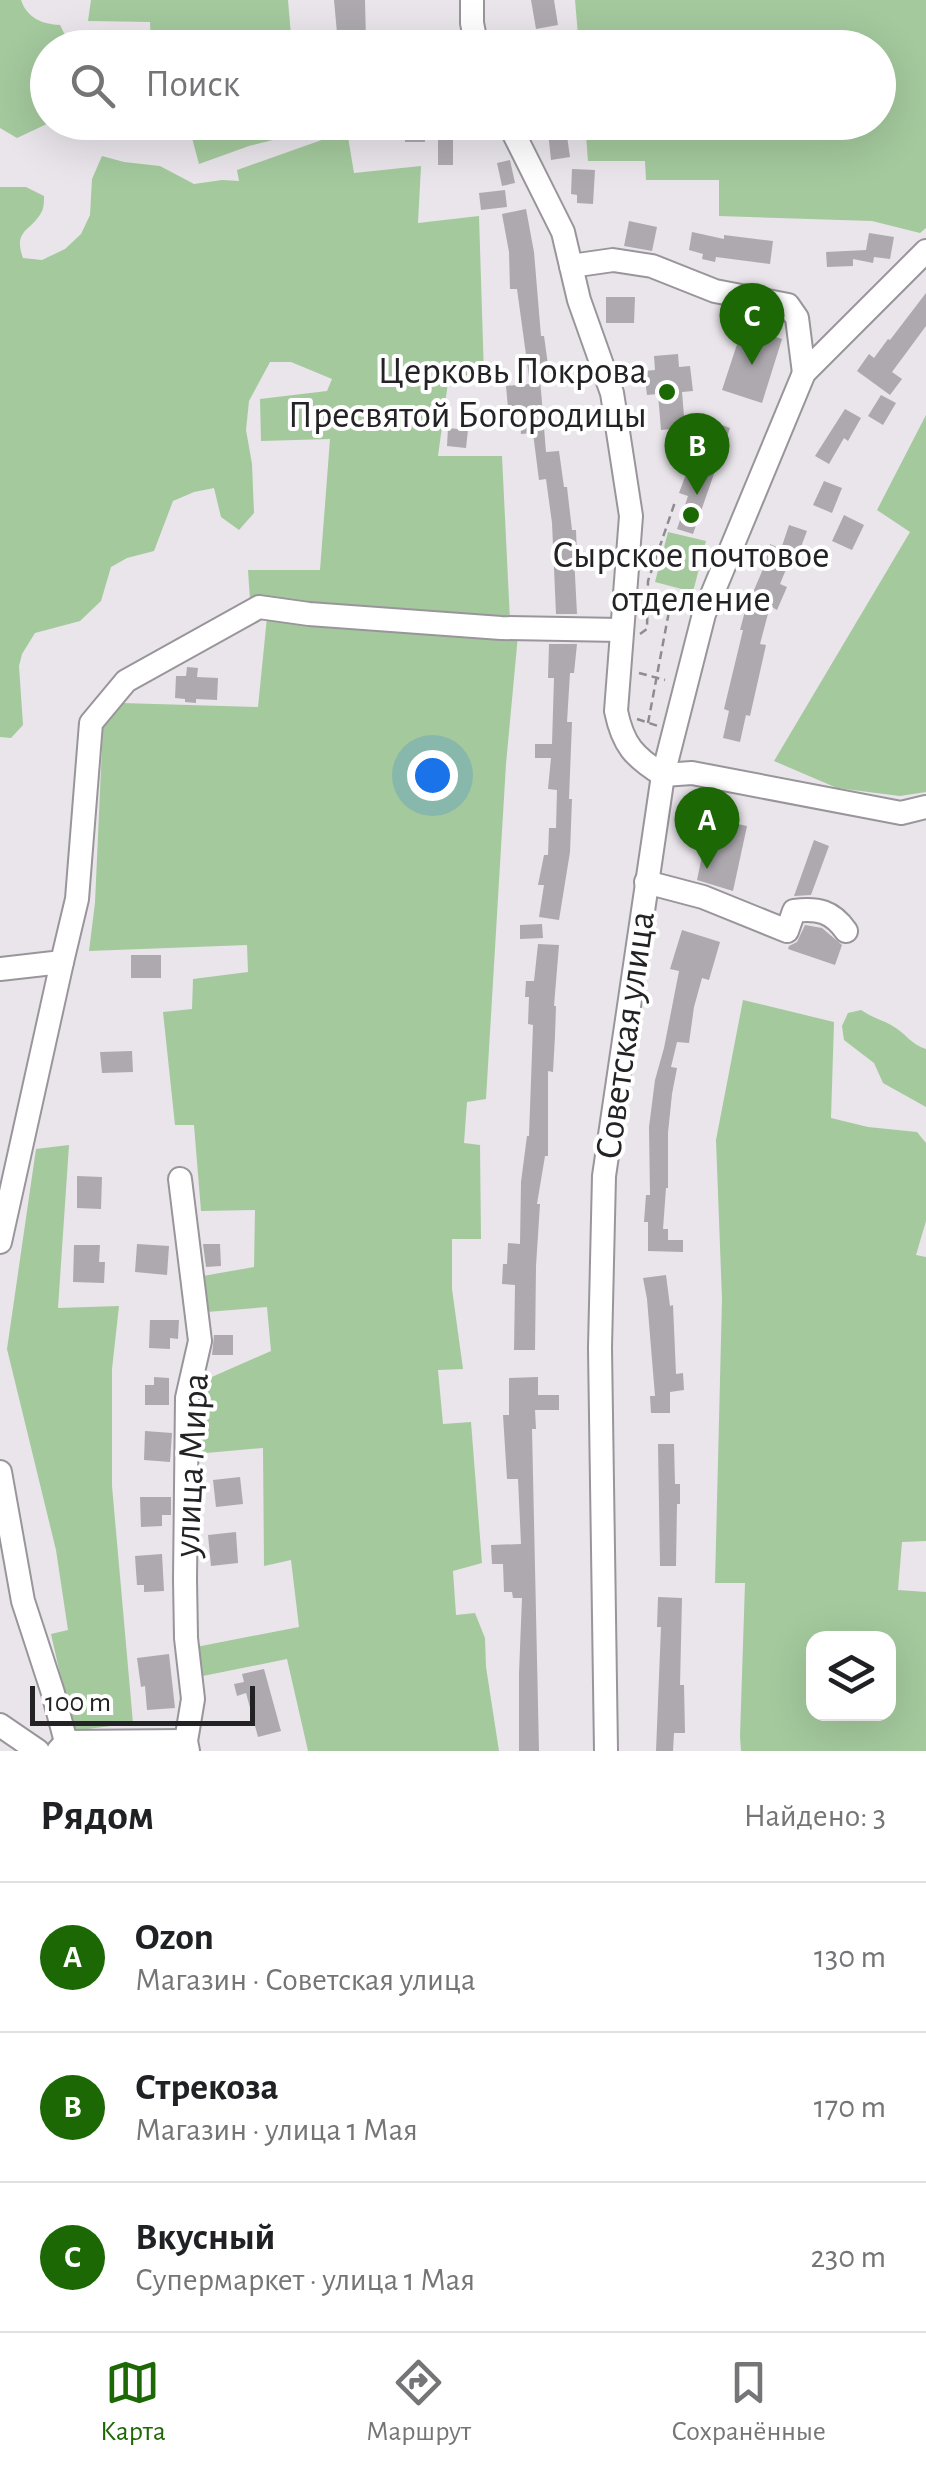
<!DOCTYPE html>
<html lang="ru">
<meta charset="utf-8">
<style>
:root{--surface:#fff;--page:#f6f6f6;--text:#202124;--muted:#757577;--line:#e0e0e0;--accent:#1c6805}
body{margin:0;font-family:"Alegreya Sans",sans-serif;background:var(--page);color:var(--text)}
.controls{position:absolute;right:30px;bottom:30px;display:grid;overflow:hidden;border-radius:20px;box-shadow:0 10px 40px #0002}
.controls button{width:90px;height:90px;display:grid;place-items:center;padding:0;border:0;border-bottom:2px solid var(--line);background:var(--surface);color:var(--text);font:50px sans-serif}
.scale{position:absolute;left:30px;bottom:25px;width:225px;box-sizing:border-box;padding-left:10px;border:5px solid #232224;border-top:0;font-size:28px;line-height:35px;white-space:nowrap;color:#232224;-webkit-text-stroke:8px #fff;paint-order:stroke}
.you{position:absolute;left:432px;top:775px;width:35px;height:35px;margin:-25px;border:8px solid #fff;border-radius:50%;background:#1a73e8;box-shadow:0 0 0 15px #1a73e833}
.badge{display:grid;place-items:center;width:65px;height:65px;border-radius:50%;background:var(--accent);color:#fff;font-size:32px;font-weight:700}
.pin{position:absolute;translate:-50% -82px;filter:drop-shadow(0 2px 5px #0008)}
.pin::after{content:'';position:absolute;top:52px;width:35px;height:30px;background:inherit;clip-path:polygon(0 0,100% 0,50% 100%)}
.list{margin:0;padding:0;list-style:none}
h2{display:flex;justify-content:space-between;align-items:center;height:130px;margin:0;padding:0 40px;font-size:42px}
h2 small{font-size:32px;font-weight:400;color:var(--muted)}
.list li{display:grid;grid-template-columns:65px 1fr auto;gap:30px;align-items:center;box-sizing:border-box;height:150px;padding:0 40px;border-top:2px solid var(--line)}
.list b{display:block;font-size:38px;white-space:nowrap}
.list p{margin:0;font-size:32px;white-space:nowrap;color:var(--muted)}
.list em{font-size:32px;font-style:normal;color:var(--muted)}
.icon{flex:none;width:55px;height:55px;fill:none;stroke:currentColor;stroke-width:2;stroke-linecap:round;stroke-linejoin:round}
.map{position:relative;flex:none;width:926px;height:1751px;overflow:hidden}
.search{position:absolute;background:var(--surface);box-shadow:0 10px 40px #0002;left:30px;right:30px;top:30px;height:110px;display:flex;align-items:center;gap:25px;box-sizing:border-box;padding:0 35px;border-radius:55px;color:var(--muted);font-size:38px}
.sheet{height:580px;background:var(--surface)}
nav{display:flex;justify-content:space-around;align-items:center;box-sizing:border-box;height:140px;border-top:2px solid var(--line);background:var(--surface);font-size:28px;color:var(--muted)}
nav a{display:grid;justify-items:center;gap:5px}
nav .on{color:var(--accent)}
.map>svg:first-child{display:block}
.green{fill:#a4c99d;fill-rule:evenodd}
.building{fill:#ada9af}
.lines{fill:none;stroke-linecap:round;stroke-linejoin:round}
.minor-casing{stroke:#99959b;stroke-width:26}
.path{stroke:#8f8c90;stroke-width:2.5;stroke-dasharray:8 5;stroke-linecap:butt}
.minor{stroke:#fff;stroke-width:22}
.poi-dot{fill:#1c6805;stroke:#fff;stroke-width:4}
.labels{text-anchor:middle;stroke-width:8;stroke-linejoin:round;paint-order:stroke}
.poi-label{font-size:38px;fill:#232224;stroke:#fff;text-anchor:end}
.street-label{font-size:38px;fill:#232224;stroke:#fff}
</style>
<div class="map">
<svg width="926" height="1751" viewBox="0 0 926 1751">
<rect width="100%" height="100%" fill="#e9e5eb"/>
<g class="green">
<path d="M0 0H21C27 18 42 24 60 25L71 47 48 48V122L49 123 17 138 0 128Z"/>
<path d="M91 0H288L292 47H151L150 22 88 21Z"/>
<path d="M575 0H926V228L920 233 872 221 719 216V180H646L645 161H588L585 123 878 122V48L579 47Z"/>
<path d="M153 123V122L340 123 249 146 199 164 188 123 153 127Z"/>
<path d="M347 131 354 173 421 166 418 223 479 216 484 376 449 375 438 456H502L510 621 250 600 248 570H320L330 439 261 441 260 399 327 391 332 379 291 362H270L249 401 246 430 252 464 254 513 239 530 221 517 214 488 194 492 173 501 154 551 127 558 111 567 101 601 80 621 35 633 22 654 19 666 23 725 11 738 0 737V187H26L44 196C44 201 44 209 41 213 30 232 13 230 23 258L42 260 65 249 81 234 90 215 92 179 102 156 124 162 160 166 194 184 222 180 239 181 237 170Z"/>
<path d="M926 415V792L900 796 837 788 774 761 910 532 877 510Z"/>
<path d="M668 532 706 541 693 592 655 582Z"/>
<path d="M267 617 518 635 506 764 486 1099 467 1102 464 1143 480 1145 481 1239H452V1289L463 1369 438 1370 443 1424 471 1422 482 1563 453 1571 456 1615 475 1613 485 1638 486 1667 499 1751H308L287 1659 198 1677 196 1647 299 1627 291 1560 264 1566 263 1448 195 1454 194 1420 205 1380 271 1351 267 1307 207 1312 203 1276 254 1267 255 1210 201 1211 194 1125H175L163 1012 192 1009 193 979 248 972 247 945 89 951 95 903 103 724 122 703 258 707Z"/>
<path d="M743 1000 834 1022 831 1118 868 1127 917 1132 926 1143V1221L916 1255 926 1257V1541L902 1542 898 1590 926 1592V1751H741L740 1736 745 1583H715L722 1299 716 1140ZM814 1638H888V1714H814Z"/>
<path d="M861 1010C873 1018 880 1019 891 1025 905 1032 911 1045 926 1049V1107L883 1083 874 1063 844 1040 842 1026 848 1013Z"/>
<path d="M69 1145 58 1308 119 1306 112 1369V1486L133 1723 73 1731 51 1634 68 1630 56 1550 7 1349 36 1149Z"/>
</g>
<g class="building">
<path d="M334 0H365L366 41 338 44Z"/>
<path d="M531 0H554L558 25 536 29Z"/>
<path d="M405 122H424L425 142H405Z"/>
<path d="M547 122H565L570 157 551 160Z"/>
<rect x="438" y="134" width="15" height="31"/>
<path d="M510 160 515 183 502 186 497 163Z"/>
<path d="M572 169 595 170 593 204 577 203V195L571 194Z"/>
<path d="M505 190 507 207 481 210 479 193Z"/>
<path d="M526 209 534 252 541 336H544L548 365 539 366 546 452 559 451 564 487H567L572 530H576L577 556H574L577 614H556L552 523 546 479 539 480 533 433 521 434 519 407 508 408 506 386 530 384 517 289H510L509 252 502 214Z"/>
<path d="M629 221 657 227 652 251 624 246Z"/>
<path d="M692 232 724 239V235L773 241 770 264 716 257 715 262 702 259 703 254 689 250Z"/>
<path d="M869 233 894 237 890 259 874 257 873 263 853 259V266L827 267 826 252 866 250Z"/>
<path d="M926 293V326L892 372 902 379 890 395 857 371 869 354 874 358 888 339 890 340Z"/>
<path d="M606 297H635L634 323H606Z"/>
<path d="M743 326 782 339 762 403 722 390Z"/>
<path d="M678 354 679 367 690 366 693 391 682 392 685 428 661 430 658 394 647 395 644 371 655 370 654 356Z"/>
<path d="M881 395 896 403 883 425 868 416Z"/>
<path d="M845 409 861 418 848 441 844 438 829 464 815 456Z"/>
<path d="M714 422 730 428 693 534 677 529 688 496 679 493 697 445 705 447Z"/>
<path d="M448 428 468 430 466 448 447 446Z"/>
<path d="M824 481 842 488 832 513 813 505Z"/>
<path d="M844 515 864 525 852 550 832 541Z"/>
<path d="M789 525 807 531 799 552 794 550 780 584 787 587 777 610 770 606 760 644 766 645 750 716 746 715 740 742 723 738 729 711 724 709 743 630H740L745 611 763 569 760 568 770 544 781 549Z"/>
<path d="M549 644H577L574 673H570L567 722H572L569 799H572L570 852 559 920 539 917 544 885H538L544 855H548L549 828H556L557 790 548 789 551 758H535V744H552L554 678H548Z"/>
<path d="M187 667 198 668 197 677 218 678 217 700 196 699V703L185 702V699L175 698 176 676H186Z"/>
<path d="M710 818 747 826 733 891 697 880Z"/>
<path d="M814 840 829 846 811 895 794 896Z"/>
<path d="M542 924 543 938 520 939V925Z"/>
<path d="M805 925 822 928 842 945 835 965 788 949 789 946 797 942Z"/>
<path d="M682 930 720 942 709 980 702 978 694 1007 689 1043 677 1042 671 1067 677 1068 672 1094 668 1133V1188H666L663 1229H668V1240H683V1252L648 1251V1222H644L646 1195H650L649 1127 655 1080 664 1048 679 971 670 969Z"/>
<path d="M538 944 559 945 554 1006H556L555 1036 553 1072 548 1071V1156H545L537 1204H540L536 1266 535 1350H514L515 1285 502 1284 503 1264H507L508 1243 520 1244 521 1182 527 1136H529L533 1025 528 1024 529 997H525L526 981H534Z"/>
<rect x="131" y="955" width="30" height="23"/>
<path d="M132 1051 133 1072 102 1073 100 1052Z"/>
<path d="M77 1176 102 1177 101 1209 77 1208Z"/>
<path d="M137 1244 169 1246 167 1275 135 1272Z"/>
<path d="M203 1244H220L221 1266 206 1267Z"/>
<path d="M74 1245H100L99 1262H105L104 1283 73 1282Z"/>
<path d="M666 1275 670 1306 673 1305 676 1374 683 1373 684 1390 670 1392V1413H651L650 1396H655L647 1299 643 1278Z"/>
<path d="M150 1320H179L178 1339 170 1338V1349L149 1348Z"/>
<path d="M214 1335H233V1355H212Z"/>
<path d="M154 1377 169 1378V1405H145V1385H154Z"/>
<path d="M538 1377V1395H559V1410H535L536 1429H532L539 1751H519V1673L522 1598H513L512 1592H504L503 1564H492L491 1545 521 1544 518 1479H507L503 1415H509V1378Z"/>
<path d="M145 1431 172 1433 170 1462 144 1460Z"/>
<path d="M658 1444H674L675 1484H680V1504H677L676 1566H660Z"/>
<path d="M240 1477 243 1504 216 1507 213 1480Z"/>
<path d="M140 1497H171V1515H162V1526L141 1527Z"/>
<path d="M236 1532 238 1563 211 1566 208 1535Z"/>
<path d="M162 1554 164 1591 144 1592V1585H137L135 1556Z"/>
<path d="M658 1597 682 1598 680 1685H684L685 1733H674L673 1751H656L661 1627H657Z"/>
<path d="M169 1654 175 1708 147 1710 145 1686 141 1687 137 1658Z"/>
<path d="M264 1669 281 1731 258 1737 246 1693 237 1696 234 1684 244 1682 242 1674Z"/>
</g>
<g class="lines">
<defs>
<g id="minor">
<path d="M472 0V23L477 48"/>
<path d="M508 122 563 232 579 300 612 393 631 516 616 711C623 745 634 757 663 775"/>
<path d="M571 266 613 260 652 266 715 291 788 305 797 318 804 373"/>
<path d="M663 775 692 773 901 813 926 807"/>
<path d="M646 882 703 897 787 931 794 911C818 908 832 911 846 931"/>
<path d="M0 969 62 962 77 899 91 723 126 681 259 607 309 614 501 628 621 630"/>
<path d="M180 1179 200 1341 187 1398 185 1579 186 1638 193 1699 186 1741 188 1751"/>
<path d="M0 1242 62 962"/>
<path d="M0 1472 23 1601 53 1693 66 1742"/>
<path d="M0 1725 38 1751"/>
<path d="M58 1751 66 1742 186 1741"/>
<path d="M606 1751 600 1348 604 1176 663 775 704 614 804 373 926 251"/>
</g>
</defs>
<use href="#minor" class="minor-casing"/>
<g class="path">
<path d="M640 634 647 629 648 581 675 502"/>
<path d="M639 673 665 680"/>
<path d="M637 719 658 726"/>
<path d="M648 723 670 606"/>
</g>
<use href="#minor" class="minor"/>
</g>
<g class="poi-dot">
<circle cx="667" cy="392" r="10"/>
<circle cx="691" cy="515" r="10"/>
</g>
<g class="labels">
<g class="poi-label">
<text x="647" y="383">Церковь Покрова<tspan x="647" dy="44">Пресвятой Богородицы</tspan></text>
<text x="691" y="567" text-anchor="middle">Сырское почтовое<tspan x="691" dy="44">отделение</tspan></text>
</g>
<g class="street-label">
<text transform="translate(624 1035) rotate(-82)" y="13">Советская улица</text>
<text transform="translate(190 1465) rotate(-87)" y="13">улица Мира</text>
</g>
</g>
</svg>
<div class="controls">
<button><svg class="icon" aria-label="layers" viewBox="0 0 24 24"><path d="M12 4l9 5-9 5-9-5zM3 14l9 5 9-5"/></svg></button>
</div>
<div class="scale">100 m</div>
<div class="you"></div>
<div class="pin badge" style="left:707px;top:869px">A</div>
<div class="pin badge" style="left:697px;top:495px">B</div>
<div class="pin badge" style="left:752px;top:365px">C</div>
<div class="search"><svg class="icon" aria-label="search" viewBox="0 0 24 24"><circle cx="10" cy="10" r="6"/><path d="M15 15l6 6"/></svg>Поиск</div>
</div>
<section class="sheet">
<h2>Рядом<small>Найдено: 3</small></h2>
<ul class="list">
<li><span class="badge">A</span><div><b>Ozon</b><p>Магазин · Советская улица</p></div><em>130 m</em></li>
<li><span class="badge">B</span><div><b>Стрекоза</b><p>Магазин · улица 1 Мая</p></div><em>170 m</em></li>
<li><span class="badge">C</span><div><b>Вкусный</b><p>Супермаркет · улица 1 Мая</p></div><em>230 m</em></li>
</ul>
</section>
<nav>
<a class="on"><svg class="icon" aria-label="map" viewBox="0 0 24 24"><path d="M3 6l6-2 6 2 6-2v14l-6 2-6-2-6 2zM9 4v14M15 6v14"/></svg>Карта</a>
<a><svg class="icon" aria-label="directions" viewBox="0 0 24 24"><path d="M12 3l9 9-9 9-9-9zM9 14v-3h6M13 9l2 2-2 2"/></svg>Маршрут</a>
<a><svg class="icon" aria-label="saved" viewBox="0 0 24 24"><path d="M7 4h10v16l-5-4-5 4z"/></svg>Сохранённые</a>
</nav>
